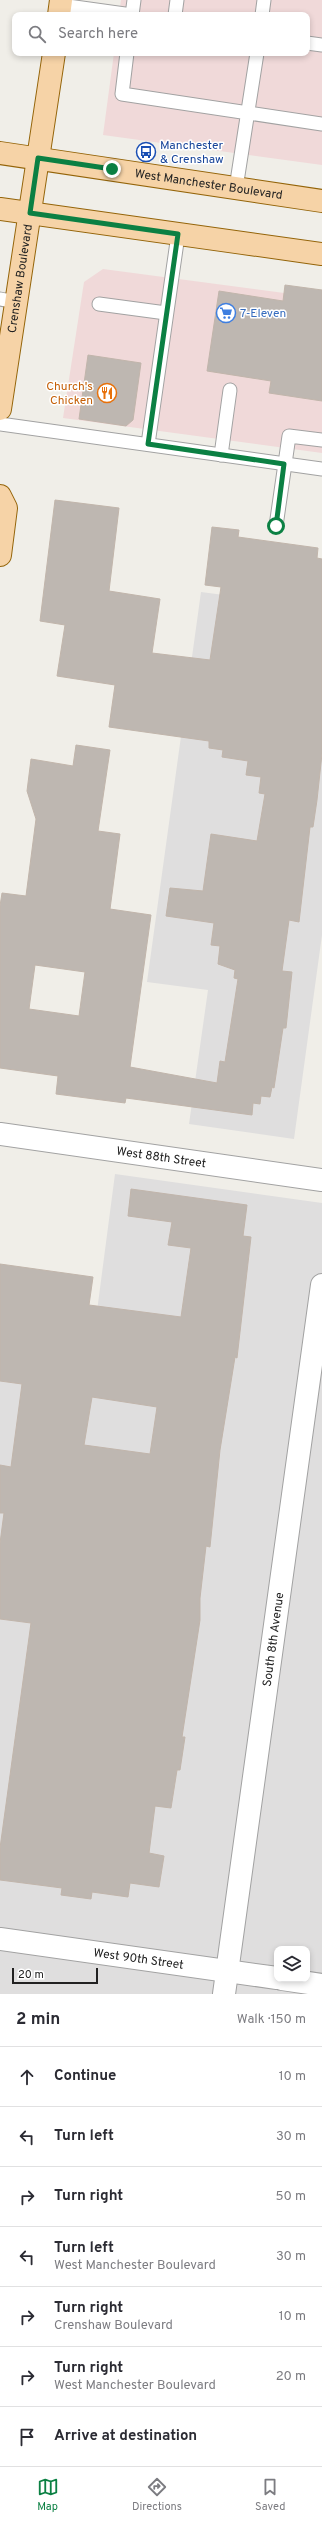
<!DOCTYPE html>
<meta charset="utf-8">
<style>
:root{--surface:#fff;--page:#f2f2f3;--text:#2b2b33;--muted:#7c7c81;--line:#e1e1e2;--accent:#0b8043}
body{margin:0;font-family:Overpass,sans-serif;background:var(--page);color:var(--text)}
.controls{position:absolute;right:12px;bottom:12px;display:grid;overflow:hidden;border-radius:8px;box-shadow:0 2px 6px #0003}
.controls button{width:36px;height:36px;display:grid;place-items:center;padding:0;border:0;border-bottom:1px solid var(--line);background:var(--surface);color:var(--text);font:20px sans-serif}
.scale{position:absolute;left:12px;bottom:10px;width:86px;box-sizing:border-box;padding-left:4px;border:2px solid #212121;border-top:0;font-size:11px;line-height:14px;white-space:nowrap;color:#212121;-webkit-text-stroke:3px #fff;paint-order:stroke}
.stop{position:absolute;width:12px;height:12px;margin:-9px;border:3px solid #0b8043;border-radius:50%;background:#fff}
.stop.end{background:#0b8043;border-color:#fff;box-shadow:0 1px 4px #0008}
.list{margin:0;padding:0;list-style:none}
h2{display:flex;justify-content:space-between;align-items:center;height:52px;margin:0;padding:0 16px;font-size:17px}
h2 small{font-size:13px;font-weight:400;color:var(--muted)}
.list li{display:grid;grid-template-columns:26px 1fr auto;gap:12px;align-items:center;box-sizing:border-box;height:60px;padding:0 16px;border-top:1px solid var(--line)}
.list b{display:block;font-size:15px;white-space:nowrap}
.list p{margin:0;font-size:13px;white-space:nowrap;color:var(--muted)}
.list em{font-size:13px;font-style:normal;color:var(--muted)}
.icon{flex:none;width:22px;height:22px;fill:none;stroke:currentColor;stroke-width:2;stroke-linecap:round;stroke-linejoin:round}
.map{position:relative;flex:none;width:322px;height:1994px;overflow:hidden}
.search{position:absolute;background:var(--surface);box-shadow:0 2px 6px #0003;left:12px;right:12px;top:12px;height:44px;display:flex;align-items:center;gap:10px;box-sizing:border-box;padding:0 14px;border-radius:8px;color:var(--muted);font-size:15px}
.sheet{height:472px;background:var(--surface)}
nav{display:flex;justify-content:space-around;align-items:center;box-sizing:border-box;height:56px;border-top:1px solid var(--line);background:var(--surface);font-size:11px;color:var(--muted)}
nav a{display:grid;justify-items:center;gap:2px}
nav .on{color:var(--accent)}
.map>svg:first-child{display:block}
.residential{fill:#dfdede;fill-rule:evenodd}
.commercial{fill:#f0d9d9}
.building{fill:#beb7b1;stroke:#c1b5ab;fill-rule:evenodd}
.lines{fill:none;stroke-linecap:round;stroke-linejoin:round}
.lane-casing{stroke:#a2a2a2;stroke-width:15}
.street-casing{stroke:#a2a2a2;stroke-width:24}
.primary-casing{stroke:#946409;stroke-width:24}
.lane{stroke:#fff;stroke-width:13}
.street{stroke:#fff;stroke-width:22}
.primary{stroke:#f6d3a7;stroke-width:22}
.route{stroke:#0b8043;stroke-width:5}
.labels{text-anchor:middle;stroke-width:3;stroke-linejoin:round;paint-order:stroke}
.transit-label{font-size:12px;fill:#164399;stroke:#fff;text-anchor:start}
.street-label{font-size:12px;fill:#212121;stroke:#fff}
.shop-label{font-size:12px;fill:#366cbe;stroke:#fff;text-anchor:start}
.food-label{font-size:12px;fill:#c56008;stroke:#fff;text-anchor:end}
</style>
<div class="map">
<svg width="322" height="1994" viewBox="0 0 322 1994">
<rect width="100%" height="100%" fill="#f0eee8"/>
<g class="residential">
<path d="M201 592 322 608V935L294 1139 189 1124 208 990 147 982Z"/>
<path d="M115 1174 322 1203V1994H0V1323L94 1334ZM277 1949H307V1979H277Z"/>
</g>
<g class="commercial">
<path d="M121 0H322V165L103 135 114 53H307V15H119Z"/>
<path d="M103 269 322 298V453L63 418 84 282Z"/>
</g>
<g class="building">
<path d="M285 285 322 290V401L269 393 271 381 207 371 219 291 283 301Z"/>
<path d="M88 355 141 363 133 420 126 426 79 419Z"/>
<path d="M55 500 119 508 109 591 160 599 152 653 210 660 221 587 205 585 212 527 239 530 238 537 318 548 317 558 322 559V754L317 800 313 827H310L299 922 289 920 282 971 292 972 286 1028H283L274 1088 272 1087 270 1097 261 1096 260 1104 253 1103 252 1115 126 1098 125 1103 56 1094 58 1076 0 1068V906L2 893 26 896 36 819 27 791 31 759 73 766 76 745 110 750 98 831 120 834 110 909 151 915 130 1067 217 1083 220 1061 225 1062 238 979 234 978 235 970 218 964 220 946 211 945 214 923 166 916 170 888 203 891 211 834 257 841 265 794 259 793 261 777 246 775 248 761 222 757 223 750 209 748V741L109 727 115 685 57 676 65 625 40 621ZM35 965 85 972 79 1016 29 1009Z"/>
<path d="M131 1189 247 1205 243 1236 251 1237 237 1358 235 1357 220 1450 210 1547 206 1546 200 1598V1620L182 1737H185L180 1770H177L171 1808 155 1806 149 1853 164 1856 159 1887 130 1883 128 1897 92 1892 91 1899 61 1895 62 1888 0 1880V1848L31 1623 0 1619V1543L4 1513H0V1465L11 1467 22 1384 0 1381V1264L93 1277 89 1305 181 1317 191 1248 168 1245 172 1222 128 1216ZM92 1397 157 1407 150 1454 84 1445Z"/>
</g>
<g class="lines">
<defs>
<g id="lane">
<path d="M61 5 132 15"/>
<path d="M132 15 134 0"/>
<path d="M175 15 177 0"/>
<path d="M262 15 264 0"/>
<path d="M307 43 322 45"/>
<path d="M127 53 122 94 322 124"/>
<path d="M236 188 257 53"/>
<path d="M0 299 16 302"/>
<path d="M99 304 166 313"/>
<path d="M0 424 322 469"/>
<path d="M148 444 178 235"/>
<path d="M221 455 230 390"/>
<path d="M276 526 289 436 322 440"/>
</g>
<g id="street">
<path id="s1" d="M0 1134 322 1180"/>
<path id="s2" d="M0 1939 277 1978"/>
<path d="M282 1979 322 1985"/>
<path id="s3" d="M224 1994 322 1285"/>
</g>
<g id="primary">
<path d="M59 15 61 0"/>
<path id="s4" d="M0 153 322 201"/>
<path d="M0 209 322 254"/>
<path id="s5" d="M0 409 54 53"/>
<path d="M0 496 6 508 0 555"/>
</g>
</defs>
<use href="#lane" class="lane-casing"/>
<use href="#street" class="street-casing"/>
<use href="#primary" class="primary-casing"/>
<use href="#lane" class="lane"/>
<use href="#street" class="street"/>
<use href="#primary" class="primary"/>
</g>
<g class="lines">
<path class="route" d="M112 169 38 158 30 213 178 234 148 444 284 464 276 526"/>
</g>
<defs>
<symbol id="bus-ring" viewBox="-11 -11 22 22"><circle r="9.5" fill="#fff" stroke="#1a4fb4" stroke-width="1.5"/><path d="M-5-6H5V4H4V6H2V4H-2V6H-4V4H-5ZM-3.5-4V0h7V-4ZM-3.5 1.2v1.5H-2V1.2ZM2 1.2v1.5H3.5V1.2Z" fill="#1a4fb4"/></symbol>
<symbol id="supermarket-ring" viewBox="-11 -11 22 22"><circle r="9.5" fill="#fff" stroke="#3f7fe0" stroke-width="1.5"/><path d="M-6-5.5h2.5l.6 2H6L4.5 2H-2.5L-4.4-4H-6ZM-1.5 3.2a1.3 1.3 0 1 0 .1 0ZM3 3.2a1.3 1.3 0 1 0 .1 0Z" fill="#3f7fe0"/></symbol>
<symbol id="restaurant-ring" viewBox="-11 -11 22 22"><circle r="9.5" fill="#fff" stroke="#e8710a" stroke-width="1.5"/><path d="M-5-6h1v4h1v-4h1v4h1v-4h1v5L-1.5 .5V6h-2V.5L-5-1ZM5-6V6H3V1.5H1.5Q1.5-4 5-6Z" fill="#e8710a"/></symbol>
</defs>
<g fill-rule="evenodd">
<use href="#bus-ring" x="135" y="141" width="22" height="22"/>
<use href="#supermarket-ring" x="215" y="302" width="22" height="22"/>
<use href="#restaurant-ring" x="96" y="382" width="22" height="22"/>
</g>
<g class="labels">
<g class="transit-label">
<text x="160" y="149">Manchester<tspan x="160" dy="14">&amp; Crenshaw</tspan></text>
</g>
<g class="street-label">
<text dy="4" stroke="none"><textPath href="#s4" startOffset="211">West Manchester Boulevard</textPath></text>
<text dy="4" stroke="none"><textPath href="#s5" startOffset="132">Crenshaw Boulevard</textPath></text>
<text dy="4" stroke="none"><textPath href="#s1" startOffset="163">West 88th Street</textPath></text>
<text dy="4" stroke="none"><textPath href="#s3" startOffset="358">South 8th Avenue</textPath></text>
<text dy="4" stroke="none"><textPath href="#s2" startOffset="140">West 90th Street</textPath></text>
</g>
<g class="shop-label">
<text x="240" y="317">7-Eleven</text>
</g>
<g class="food-label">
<text x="93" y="390">Church's<tspan x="93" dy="14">Chicken</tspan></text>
</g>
</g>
</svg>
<div class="controls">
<button><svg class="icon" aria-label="layers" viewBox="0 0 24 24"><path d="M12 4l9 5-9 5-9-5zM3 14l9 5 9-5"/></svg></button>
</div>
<div class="scale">20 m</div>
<div class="stop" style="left:276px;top:526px"></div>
<div class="stop end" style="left:112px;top:169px"></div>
<div class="search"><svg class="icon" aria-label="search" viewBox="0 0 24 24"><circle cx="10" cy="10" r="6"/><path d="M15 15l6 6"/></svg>Search here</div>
</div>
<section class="sheet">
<h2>2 min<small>Walk · 150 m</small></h2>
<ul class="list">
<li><svg class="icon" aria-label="ahead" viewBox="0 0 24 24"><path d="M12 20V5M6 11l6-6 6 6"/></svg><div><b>Continue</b></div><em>10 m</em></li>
<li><svg class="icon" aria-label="left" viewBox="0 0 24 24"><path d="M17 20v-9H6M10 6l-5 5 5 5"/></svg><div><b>Turn left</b></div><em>30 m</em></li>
<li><svg class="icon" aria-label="right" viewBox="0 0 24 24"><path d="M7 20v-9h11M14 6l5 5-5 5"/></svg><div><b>Turn right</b></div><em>50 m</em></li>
<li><svg class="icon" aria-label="left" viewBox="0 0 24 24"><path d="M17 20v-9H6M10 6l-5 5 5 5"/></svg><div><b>Turn left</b><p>West Manchester Boulevard</p></div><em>30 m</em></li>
<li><svg class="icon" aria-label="right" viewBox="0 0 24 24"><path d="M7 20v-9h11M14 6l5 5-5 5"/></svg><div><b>Turn right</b><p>Crenshaw Boulevard</p></div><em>10 m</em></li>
<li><svg class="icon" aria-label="right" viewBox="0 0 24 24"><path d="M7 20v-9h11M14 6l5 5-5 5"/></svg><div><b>Turn right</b><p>West Manchester Boulevard</p></div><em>20 m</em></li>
<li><svg class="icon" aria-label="arrive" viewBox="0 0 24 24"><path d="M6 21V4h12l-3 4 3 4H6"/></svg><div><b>Arrive at destination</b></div></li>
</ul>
</section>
<nav>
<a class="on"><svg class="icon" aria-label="map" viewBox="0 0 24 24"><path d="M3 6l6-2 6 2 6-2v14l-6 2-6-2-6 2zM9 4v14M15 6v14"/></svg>Map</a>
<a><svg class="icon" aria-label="directions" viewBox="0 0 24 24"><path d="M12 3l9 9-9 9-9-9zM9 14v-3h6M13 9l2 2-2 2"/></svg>Directions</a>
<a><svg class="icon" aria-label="saved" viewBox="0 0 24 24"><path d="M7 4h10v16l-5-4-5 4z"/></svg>Saved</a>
</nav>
